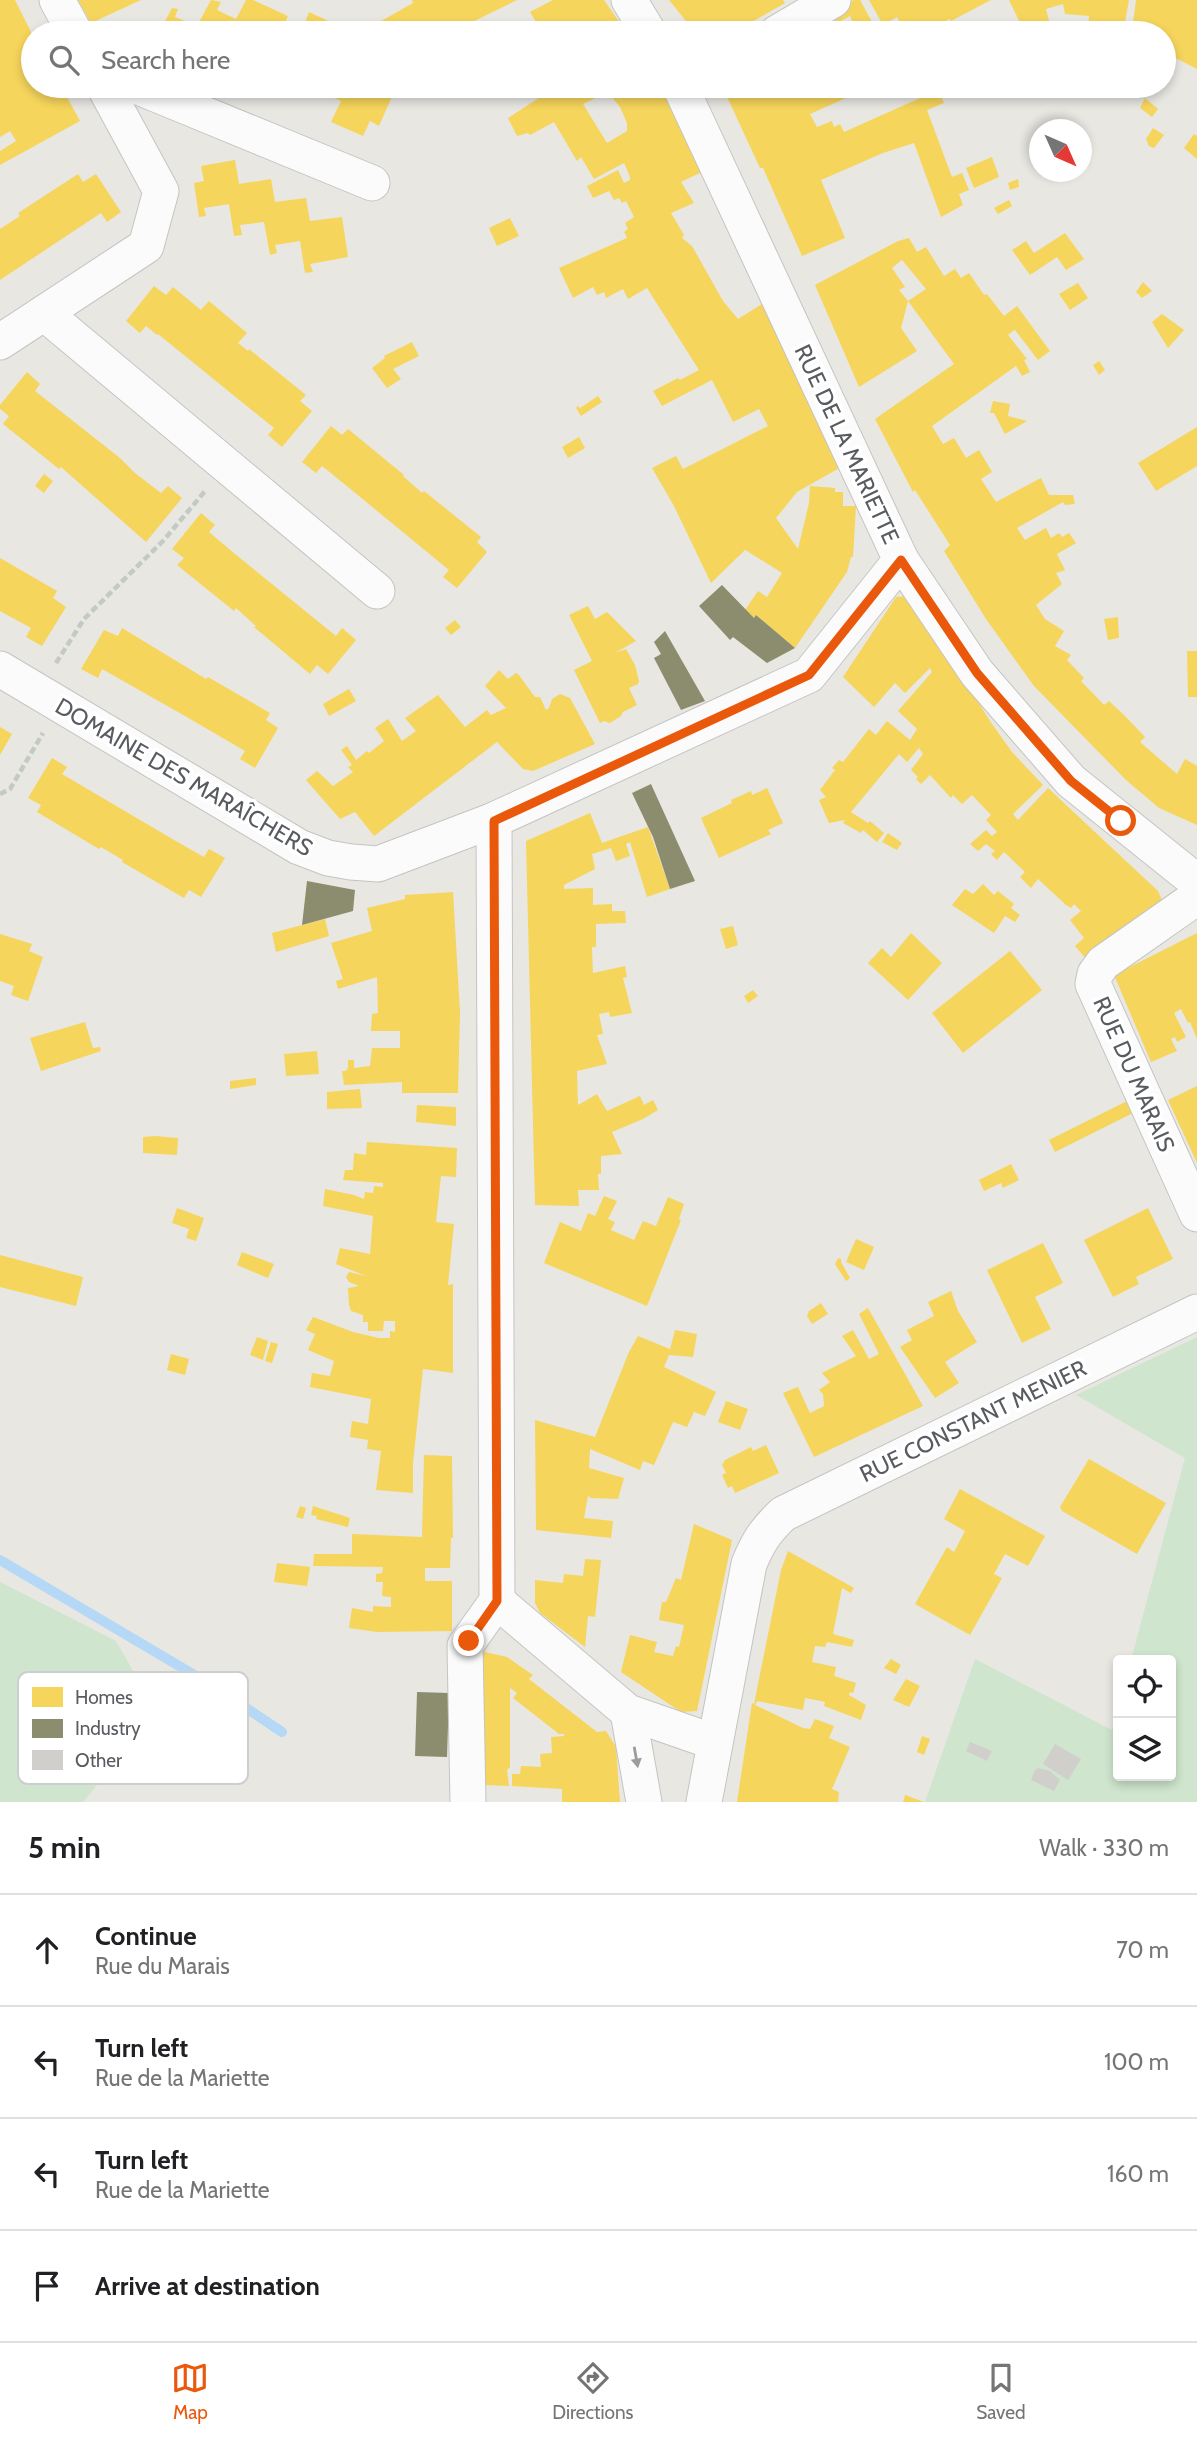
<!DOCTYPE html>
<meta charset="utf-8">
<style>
:root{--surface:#fff;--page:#f2f2f2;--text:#202124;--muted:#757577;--line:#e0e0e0;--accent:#ea580c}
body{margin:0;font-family:Cabin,sans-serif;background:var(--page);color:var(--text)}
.controls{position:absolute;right:21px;bottom:21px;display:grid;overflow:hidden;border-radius:7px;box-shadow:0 4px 10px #0003}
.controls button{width:63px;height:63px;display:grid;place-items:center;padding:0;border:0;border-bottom:2px solid var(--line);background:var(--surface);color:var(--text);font:35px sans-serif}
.compass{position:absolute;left:1029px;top:119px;width:63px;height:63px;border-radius:50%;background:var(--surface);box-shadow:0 4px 10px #0003;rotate:135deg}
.stop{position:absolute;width:21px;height:21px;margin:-16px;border:5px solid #ea580c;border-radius:50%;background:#fff}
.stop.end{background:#ea580c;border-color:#fff;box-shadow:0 2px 7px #0008}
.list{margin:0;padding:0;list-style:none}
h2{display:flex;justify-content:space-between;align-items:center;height:91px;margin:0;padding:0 28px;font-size:30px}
h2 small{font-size:23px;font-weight:400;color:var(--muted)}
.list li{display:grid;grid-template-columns:46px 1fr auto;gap:21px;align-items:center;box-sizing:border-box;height:112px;padding:0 28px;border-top:2px solid var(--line)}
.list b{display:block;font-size:26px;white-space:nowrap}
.list p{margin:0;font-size:23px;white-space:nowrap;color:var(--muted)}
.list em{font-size:23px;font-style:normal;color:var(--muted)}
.icon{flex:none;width:38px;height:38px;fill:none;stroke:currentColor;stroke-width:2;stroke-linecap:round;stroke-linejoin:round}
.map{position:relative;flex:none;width:1197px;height:1802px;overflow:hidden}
.search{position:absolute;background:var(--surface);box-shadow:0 4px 10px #0003;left:21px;right:21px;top:21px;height:77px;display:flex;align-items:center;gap:18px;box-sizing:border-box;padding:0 24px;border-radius:38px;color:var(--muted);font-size:26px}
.sheet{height:539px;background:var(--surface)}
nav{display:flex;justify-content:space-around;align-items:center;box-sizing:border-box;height:98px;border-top:2px solid var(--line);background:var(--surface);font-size:19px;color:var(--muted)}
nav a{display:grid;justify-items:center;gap:4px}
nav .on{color:var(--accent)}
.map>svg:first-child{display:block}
.green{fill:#cfe5cd}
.homes{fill:#f6d55c;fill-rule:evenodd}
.industry{fill:#8c8c6e}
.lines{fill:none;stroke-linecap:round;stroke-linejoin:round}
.stream{stroke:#b4d8f5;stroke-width:10}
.building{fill:#d0cfcc}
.street-casing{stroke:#c4c4c3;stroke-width:37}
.path{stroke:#c3c9c5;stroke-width:4.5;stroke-dasharray:7 3.5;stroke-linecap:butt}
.street{stroke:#fcfbfb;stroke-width:35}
.oneway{fill:#9a9c9e}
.route{stroke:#ea580c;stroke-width:9}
.labels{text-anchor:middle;stroke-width:7;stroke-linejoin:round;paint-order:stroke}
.street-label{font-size:23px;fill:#585c60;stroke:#fff}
.key{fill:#fff;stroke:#cdcecf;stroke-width:2}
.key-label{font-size:19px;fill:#585c60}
</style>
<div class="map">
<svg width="1197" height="1802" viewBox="0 0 1197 1802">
<rect width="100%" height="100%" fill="#e8e7e2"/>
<g class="green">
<path d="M1197 1337V1802H925L975 1659 1112 1730 1118 1710V1776H1171V1660H1131L1185 1458 1076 1395Z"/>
<path d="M0 1582 116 1641 157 1713 83 1802H0Z"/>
</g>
<g class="homes">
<path d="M0 0H15L33 36V86H61L80 121 0 165V151L16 141 10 131 0 137Z"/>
<path d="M78 0H141L91 23Z"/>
<path d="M211 0 221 2 217 10 236 19 246 0H253L288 16 280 33H159L172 8 178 9 175 17 197 26Z"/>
<path d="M412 0H517L450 33H370L367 29 413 3Z"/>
<path d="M553 0H604L627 33H543L530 12Z"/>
<path d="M669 0H783L785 3 733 33H693L688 27 690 26Z"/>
<path d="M854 0H860L872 22 857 30 850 16 837 23 831 13Z"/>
<path d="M869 0H991L951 21 950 19 934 26 939 33H906L897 17 883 25Z"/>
<path d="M1009 0H1129L1123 33H1091L1088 31 1089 16 1065 14 1063 4 1046 9 1052 33H1025Z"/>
<path d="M1136 0H1197V69L1164 52V33H1143L1144 28H1139V31L1132 30Z"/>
<path d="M309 12 350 31 349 33H301Z"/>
<path d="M310 86H362L361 88 383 98 387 90 393 94 379 126 370 121 363 136 331 122 341 101Z"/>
<path d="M540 86 663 87 704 171 681 182 694 203 671 213 684 235 682 238 692 246 723 301 738 319 767 301 843 466 797 492 776 518 798 549 809 503 810 486 835 488V492H843V506H856L853 557H851L847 572 795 648 756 615 754 618 745 610 758 591 767 597 782 573 744 549 745 550 711 583 674 506 652 468 676 456 683 469 768 426 759 409 733 422 712 380 662 406 653 391 678 378 680 380 699 370 647 288 628 299 623 289 606 298 604 292 597 295 593 287 573 298 559 268 627 238 624 232 628 229 625 223 634 217 626 201 622 203 619 198 614 200 609 191 593 198 587 186 618 170 624 183 630 180V177L624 163 594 179 581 157 577 161 554 122 530 135 528 133 517 136 508 118 545 94ZM608 92 620 107 627 123V131L607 143 583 104Z"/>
<path d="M722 86H873L810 114 817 127 832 121 834 127 840 124 844 132 938 90 944 103 927 110 952 177 962 173 969 190 959 194 963 205 941 217 914 143 883 153 821 180 845 238 802 256 763 168H760Z"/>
<path d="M1145 98 1158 109 1152 117 1140 108Z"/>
<path d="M1153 128 1164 135 1154 148 1149 146 1146 139Z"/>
<path d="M1194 134 1197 136V159L1184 148Z"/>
<path d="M992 157 999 177 974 188 966 168Z"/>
<path d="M235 160 239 184 271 179 275 202 306 198 310 221 342 217 348 257 310 264 313 272 305 273 300 241 275 245 277 253 270 255 264 222 240 225 242 235 234 236 229 204 204 208 206 216 199 217 194 183 204 181 201 166Z"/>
<path d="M78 174 83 182 96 174 121 212 107 222 101 213 0 280V229L20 216 18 213Z"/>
<path d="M1018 179 1019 187 1010 190 1008 183Z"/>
<path d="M1009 200 1012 206 998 214 994 208Z"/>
<path d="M510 218 519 236 497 246 489 228Z"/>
<path d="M1065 233 1084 259 1066 270 1057 257 1030 275 1012 250 1026 241 1034 253Z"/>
<path d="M909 238 917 252 926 247 944 276 955 269 961 278 969 273 984 295 987 294 1004 316 1017 306 1050 351 1038 360 1015 330 1013 331 1008 335 1027 359 1024 360 1030 372 1022 376 1016 366 932 426 943 444 954 438 966 458 979 450 992 472 981 479 996 502 1041 478 1049 495H1073L1075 504 1065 505 1063 502 1017 528 1025 540 1046 528 1051 538 1059 533 1062 537 1069 533 1076 543 1057 554 1065 570 1056 573 1062 584 1036 605 1045 619 1064 631 1055 646 1071 655 1067 660 1084 678 1081 681 1104 705 1109 701 1125 716 1145 737 1140 742 1177 774 1185 759 1197 766V825L1159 808 1126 780 1034 686 986 619 944 551 950 545 915 490 913 492 875 419 954 364 908 301 901 328 917 351 859 387 815 285 898 241ZM902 260 926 289 908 301 899 290 905 287 892 268Z"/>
<path d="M1143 282 1152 291 1142 298 1136 292Z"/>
<path d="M1078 283 1088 298 1070 310 1059 294Z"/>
<path d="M154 286 166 295 173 287 201 310 209 301 247 333 238 343 248 351 249 349 306 395 300 401 312 411 282 447 268 435 274 428 158 334 157 335 146 326 140 333 126 321Z"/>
<path d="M1162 314 1184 330 1168 348 1152 322Z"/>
<path d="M412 342 419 356 393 369 401 379 387 388 372 368 385 358 384 356Z"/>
<path d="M1099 361 1105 370 1099 375 1093 365Z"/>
<path d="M27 372 40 384 35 391 120 458 135 473 161 493 168 486 182 498 146 542 61 467 59 469 3 424 9 416 0 409V405Z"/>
<path d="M598 396 602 402 581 416 576 408 578 406 580 408Z"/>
<path d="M993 401 1010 404 1008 416 1027 421 1005 434 994 413H990Z"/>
<path d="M331 426 342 435 348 429 404 475 403 476 422 493 424 491 481 537 477 542 487 552 457 588 443 577 449 570 348 487 322 466 316 473 302 462Z"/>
<path d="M1197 427V466L1156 491 1138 463Z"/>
<path d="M579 437 585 448 568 458 562 447Z"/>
<path d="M44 474 53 481 44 493 35 486Z"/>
<path d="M201 513 215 525 209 532 235 554 336 636 342 628 356 640 328 674 317 665 310 674 254 627 256 626 236 608 234 611 177 565 184 558 172 549Z"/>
<path d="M0 558 57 591 53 598 66 607 42 646 26 637 31 628 0 611Z"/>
<path d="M908 596 964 679 990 721 1012 752 1043 785 1013 814 1018 820 1048 788 1158 891 1162 900 1088 961 1075 946 1084 938 1070 920 1081 911 1074 904 1071 908 1066 905 1038 879 1031 888 1020 877 1025 872 1004 852 997 860 991 854 995 851 986 844 978 851 970 844 986 830 992 836 997 832 986 820 991 815 972 795 962 804 953 795 951 798 930 775 921 784 916 779 918 777 911 770 923 754 919 748 907 762 899 754 851 812 868 823 870 821 884 833 877 842 863 830 861 833 843 823 845 820 829 823 819 800 826 797 820 790 835 770 832 768 839 760 843 762 869 729 876 735 887 721 910 740 917 729 898 711 932 672 930 668 905 693 895 683 874 707 843 677 896 597Z"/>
<path d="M588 606 595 619 607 612 636 641 615 653 626 649 635 665 639 681 638 684 629 688 637 705 623 712 621 716 610 723 604 721 600 723 574 670 592 661 569 615Z"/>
<path d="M1118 617 1119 638 1108 640 1104 619Z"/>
<path d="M455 620 461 627 451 635 445 628Z"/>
<path d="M122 628 206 679 208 677 270 713 266 720 278 728 255 768 240 759 245 751 185 716 102 669 98 678 81 669 104 630 118 636Z"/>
<path d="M1187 651H1197V697H1188Z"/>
<path d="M499 670 508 679 516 673 518 674 535 697H540L546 710 549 708 552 699 560 694 570 698 595 744 533 771 523 769 497 742 374 836 355 812 340 819 306 780 317 771 333 786 353 772 348 767 352 765 341 750 347 746 356 760 367 751 369 753 384 741 375 728 388 719 402 741 416 731 405 718 438 695 465 727 487 710 491 715 506 708 485 686Z"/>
<path d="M349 689 356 701 329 716 323 704Z"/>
<path d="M0 727 12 734 0 755Z"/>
<path d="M52 758 67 767 62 774 174 840 204 857 209 849 225 858 201 897 189 890 184 898 122 862 123 860 101 847 99 849 37 812 41 805 28 798Z"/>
<path d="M767 788 783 823 768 830 771 834 719 858 701 818 732 803 731 800 751 791 752 795Z"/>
<path d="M590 813 602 843 648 827 670 889 647 897 630 842 626 844 630 856 616 861 611 848 592 854 595 869 564 885V889L593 888V905L612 904V911H625L626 923 596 924V947H592L593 973 625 966 627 977 623 978 632 1013 610 1017 609 1012 599 1014 603 1034 597 1035 607 1064 577 1071 578 1105 597 1094 607 1111 640 1096 644 1105 653 1100 658 1110 643 1119 612 1132 622 1154 601 1156V1174H598L599 1190H578L579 1206 535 1205 526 841Z"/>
<path d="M888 833 902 843 897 850 882 842Z"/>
<path d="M983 884 994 895 998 891 1014 904 1011 908 1020 915 1015 922 1005 916 994 933 952 905 965 889 973 894Z"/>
<path d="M453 892 460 1012 458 1093H402V1082L344 1085 342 1071H346L348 1068V1060H354V1068L370 1066 372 1048H400V1031H371L372 1014 378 1013 377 977 338 989 336 981 343 979 331 943 372 931 367 908 405 899V895Z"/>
<path d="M325 919 329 936 276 952 272 933Z"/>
<path d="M733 926 738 945 726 949 720 929Z"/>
<path d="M911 933 942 963 908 1000 868 963 882 948 891 957Z"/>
<path d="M1197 933V1039L1190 1022 1188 1023 1181 1009 1174 1013 1186 1037 1177 1042 1175 1037 1171 1039 1177 1051 1151 1062 1114 975Z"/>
<path d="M0 934 32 944 29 951 43 957 28 1001 11 995 14 986 0 981Z"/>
<path d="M1010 951 1042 990 963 1053 932 1013Z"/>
<path d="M753 990 758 996 748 1003 744 996Z"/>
<path d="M85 1022 93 1048 100 1047 101 1051 41 1071 30 1038Z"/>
<path d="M317 1051 319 1074 286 1076 284 1054Z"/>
<path d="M256 1078V1085L230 1089V1081Z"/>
<path d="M1197 1086V1163L1168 1100Z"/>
<path d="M360 1089 362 1108 327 1109V1092Z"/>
<path d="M1127 1101 1133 1113 1055 1152 1049 1140Z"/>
<path d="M417 1105 456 1107V1126L416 1122Z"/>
<path d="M155 1136 178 1138 177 1155 143 1153V1137Z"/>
<path d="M367 1142 457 1148 456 1177 441 1176 436 1222 454 1224 448 1285 453 1284V1373L423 1369 413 1463V1493L376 1490 381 1451 367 1449 368 1440 350 1437 352 1421 368 1424 371 1399 310 1387 312 1373 330 1376 334 1361 308 1350 315 1334 306 1330 313 1317 353 1332 379 1338H390V1331L395 1332V1321H384L383 1331H368V1322H363V1315L351 1311 349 1305 348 1288 359 1286 349 1282 346 1277 349 1272 366 1276 336 1264 340 1248 370 1254 373 1216 323 1206 325 1189 354 1195 364 1199 365 1192 373 1193 374 1186 383 1187V1183L343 1180 345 1170H353L354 1153 366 1155Z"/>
<path d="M1011 1164 1019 1180 1003 1188 1001 1183 984 1191 979 1180Z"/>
<path d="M604 1196 617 1201 608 1219 615 1222 611 1230 634 1240 643 1221 656 1226 668 1197 684 1204 679 1219 681 1220 647 1306 544 1263 560 1222 581 1231 588 1213 595 1216Z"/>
<path d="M177 1208 204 1218 196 1241 186 1238 189 1229 172 1223Z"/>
<path d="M1148 1208 1173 1259 1136 1277 1139 1284 1113 1297 1084 1240Z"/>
<path d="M856 1239 874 1247 864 1270 846 1262Z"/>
<path d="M1043 1243 1063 1283 1035 1297 1051 1329 1022 1343 987 1270Z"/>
<path d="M242 1252 274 1264 268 1278 237 1265Z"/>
<path d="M0 1255 83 1277 76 1306 0 1287Z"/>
<path d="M838 1258 841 1259V1262L850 1278 846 1281 835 1264Z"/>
<path d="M951 1291 958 1311 977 1342 945 1362 959 1383 935 1398 900 1347 912 1340 907 1330 934 1316 928 1302Z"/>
<path d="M821 1303 828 1314 812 1324 807 1316 809 1311Z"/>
<path d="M868 1308 923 1406 814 1457 783 1393 798 1387 810 1413 824 1406 823 1394 819 1390 830 1382 822 1373 856 1356 842 1336 853 1330 869 1359 879 1354 859 1314Z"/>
<path d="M675 1330 697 1334 693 1357 669 1355 664 1367 716 1392 705 1416 694 1412 687 1427 673 1422 654 1465 643 1461 640 1470 590 1449 589 1468 624 1478 618 1499 591 1498 588 1496 584 1518 613 1521 611 1538 536 1530 535 1420 595 1437 629 1352 638 1336 670 1349Z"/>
<path d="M257 1337 268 1341 263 1360 250 1355Z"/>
<path d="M271 1342 278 1344 272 1363 265 1361Z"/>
<path d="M171 1354 189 1359 185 1375 167 1370Z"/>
<path d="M726 1401 748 1409 740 1430 718 1422Z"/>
<path d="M766 1445 779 1473 735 1493 732 1486 728 1488 722 1475 726 1473 722 1465 725 1460 751 1447 753 1451Z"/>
<path d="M424 1455 452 1456 453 1538H451L450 1568H425V1581H452V1631L377 1632 349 1628 352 1608 373 1612V1606L391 1607V1597L382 1596 383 1582H376V1574L382 1573 383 1567 313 1566 314 1554H352V1534L422 1537Z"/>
<path d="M1089 1459 1166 1503 1137 1554 1062 1511 1060 1507Z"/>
<path d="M960 1489 1045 1536 1028 1566 1005 1554 994 1574 1002 1578 970 1635 915 1604 947 1547 954 1552 965 1531 944 1519Z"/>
<path d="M300 1506 306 1508 303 1519 296 1517Z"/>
<path d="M313 1506 350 1518 348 1527 316 1519 317 1516 311 1515Z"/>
<path d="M694 1524 732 1540 697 1711 681 1712 621 1672 630 1635 657 1642 654 1652 673 1656 676 1646 679 1647 684 1625 659 1620 662 1602H666L676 1578 681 1580Z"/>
<path d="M788 1551 854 1588 851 1593 842 1588 833 1634 854 1640 852 1647 827 1642 825 1647 815 1646 812 1662 836 1667 834 1676 856 1683 853 1693 850 1692 849 1695 866 1705 861 1720 824 1706 825 1702 821 1701 805 1698 803 1710 757 1701 755 1705 803 1728 810 1729 815 1719 834 1726 829 1738 850 1747 832 1789 839 1792 838 1802H737L752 1703 754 1704 781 1570Z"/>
<path d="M585 1559 601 1560 595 1617 588 1616 585 1647 540 1613 535 1603V1580L563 1583 564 1574 583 1576Z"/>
<path d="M277 1563 310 1567 307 1586 274 1582Z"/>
<path d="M480 1651 507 1657 533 1675 529 1679 597 1732 606 1731 616 1747 620 1802H562V1789L512 1786V1774H520L521 1766 541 1767 540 1754 552 1753 551 1737 564 1736V1734H559L513 1698 517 1693 510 1688V1767L507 1770 509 1786 483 1785Z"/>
<path d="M891 1659 901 1665 896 1674 884 1668Z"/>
<path d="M906 1679 920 1686 909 1707 893 1700Z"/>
<path d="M922 1736 930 1739 924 1755 917 1752Z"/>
<path d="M905 1795 924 1802H903Z"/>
</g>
<g class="industry">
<path d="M722 585 754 618 756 615 795 648 767 663 733 637 730 640 699 606Z"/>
<path d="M665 631 705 701 681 710 654 658 661 654 654 642Z"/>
<path d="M651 784 695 881 670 889 653 837 632 793Z"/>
<path d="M307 881 355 890 353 911 302 925Z"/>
<path d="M417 1692 449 1693 447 1757 415 1756Z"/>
</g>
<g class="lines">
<path class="stream" d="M0 1560 218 1689 282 1732"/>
</g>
<g class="building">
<path d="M970 1742 992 1751 987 1761 966 1751Z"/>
<path d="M1055 1744 1081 1759 1068 1780 1043 1764Z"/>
<path d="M1038 1768 1050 1771 1060 1780 1054 1791 1031 1780 1035 1770Z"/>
</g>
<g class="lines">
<defs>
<g id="street">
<path d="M57 0 75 33"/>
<path d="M629 0 649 33"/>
<path d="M777 33 833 0"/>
<path d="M136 86 372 183"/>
<path d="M44 313 377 591"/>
<path d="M0 342 146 246 161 191 104 86"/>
<path d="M901 560 977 673 1071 781 1197 882"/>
<path d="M0 669 299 847 328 858 351 862 378 864 494 820"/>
<path d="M1197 897 1103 963 1095 974 1093 984 1197 1214"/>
<path d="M497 1601 628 1712 714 1742"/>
<path d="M628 1712 644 1802"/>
<path d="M468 1802 465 1646 497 1601 494 820 809 675 901 560 680 86"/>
<path d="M704 1802 749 1564C758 1542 765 1531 783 1514L1197 1312"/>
</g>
</defs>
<use href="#street" class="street-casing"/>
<g class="path">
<path d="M56 663 84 619 163 541 206 490"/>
<path d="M0 794 10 789 43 733"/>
</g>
<use href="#street" class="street"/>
</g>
<defs><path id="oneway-solid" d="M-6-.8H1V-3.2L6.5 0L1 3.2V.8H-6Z" transform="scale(1.75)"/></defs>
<use class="oneway" href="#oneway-solid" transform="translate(636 1757) rotate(80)"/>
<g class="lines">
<path class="route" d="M469 1641 497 1601 494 821 809 675 901 560 977 673 1071 781 1121 821"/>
</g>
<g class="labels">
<g class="street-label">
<text transform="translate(847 444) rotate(65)" y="8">RUE DE LA MARIETTE</text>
<text transform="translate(184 777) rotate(30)" y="8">DOMAINE DES MARAÎCHERS</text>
<text transform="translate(1134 1074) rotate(66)" y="8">RUE DU MARAIS</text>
<text transform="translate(973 1421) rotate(-26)" y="8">RUE CONSTANT MENIER</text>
</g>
</g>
<rect x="18" y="1672" width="230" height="112" rx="10" class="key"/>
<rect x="32" y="1687" width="31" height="20" fill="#f6d55c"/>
<rect x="32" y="1719" width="31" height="19" fill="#8c8c6e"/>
<rect x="32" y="1750" width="31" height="20" fill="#d0cfcc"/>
<g class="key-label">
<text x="75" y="1704">Homes</text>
<text x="75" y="1735">Industry</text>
<text x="75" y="1767">Other</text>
</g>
</svg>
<div class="controls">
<button><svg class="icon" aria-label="locate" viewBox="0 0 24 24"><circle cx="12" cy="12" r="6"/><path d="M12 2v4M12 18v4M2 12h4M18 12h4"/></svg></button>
<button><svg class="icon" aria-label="layers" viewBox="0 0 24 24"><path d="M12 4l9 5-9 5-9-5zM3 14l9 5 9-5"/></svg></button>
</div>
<svg class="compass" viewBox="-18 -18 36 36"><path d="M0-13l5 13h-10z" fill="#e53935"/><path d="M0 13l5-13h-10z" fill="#757577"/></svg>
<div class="stop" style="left:1121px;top:821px"></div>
<div class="stop end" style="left:469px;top:1641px"></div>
<div class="search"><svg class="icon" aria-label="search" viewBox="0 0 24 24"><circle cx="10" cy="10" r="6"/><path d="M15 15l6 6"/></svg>Search here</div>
</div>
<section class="sheet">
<h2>5 min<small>Walk · 330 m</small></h2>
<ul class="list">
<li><svg class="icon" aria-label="ahead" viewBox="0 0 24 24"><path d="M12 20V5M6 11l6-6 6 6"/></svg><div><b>Continue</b><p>Rue du Marais</p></div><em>70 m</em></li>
<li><svg class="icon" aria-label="left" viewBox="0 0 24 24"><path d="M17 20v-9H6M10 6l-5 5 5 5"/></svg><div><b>Turn left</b><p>Rue de la Mariette</p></div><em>100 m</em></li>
<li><svg class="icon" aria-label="left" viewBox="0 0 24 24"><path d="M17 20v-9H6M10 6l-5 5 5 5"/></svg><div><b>Turn left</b><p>Rue de la Mariette</p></div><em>160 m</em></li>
<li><svg class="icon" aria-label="arrive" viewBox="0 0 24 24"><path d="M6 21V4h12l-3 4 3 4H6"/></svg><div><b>Arrive at destination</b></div></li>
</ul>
</section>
<nav>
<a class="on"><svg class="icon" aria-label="map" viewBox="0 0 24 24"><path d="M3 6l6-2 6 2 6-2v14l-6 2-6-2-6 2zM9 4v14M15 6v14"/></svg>Map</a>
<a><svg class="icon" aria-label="directions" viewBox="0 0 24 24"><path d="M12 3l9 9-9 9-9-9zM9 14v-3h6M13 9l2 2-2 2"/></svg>Directions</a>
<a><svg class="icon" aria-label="saved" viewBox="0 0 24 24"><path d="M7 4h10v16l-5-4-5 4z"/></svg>Saved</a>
</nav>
